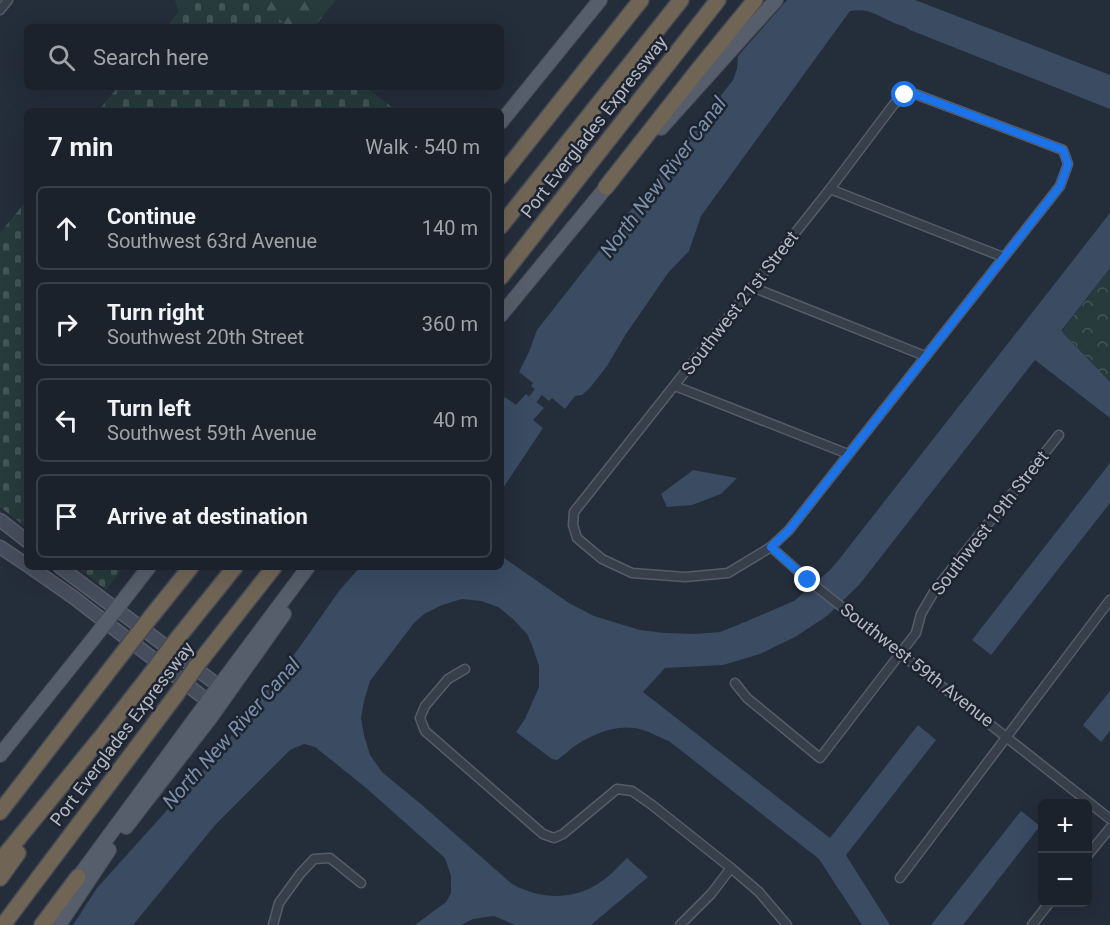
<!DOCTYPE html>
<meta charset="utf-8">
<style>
:root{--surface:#1b222c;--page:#242a34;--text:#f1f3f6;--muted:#a0a4a9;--line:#393f48}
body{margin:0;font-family:Roboto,sans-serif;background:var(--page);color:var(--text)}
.controls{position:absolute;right:18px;bottom:18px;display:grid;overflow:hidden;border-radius:9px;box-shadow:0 6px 24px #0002}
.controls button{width:54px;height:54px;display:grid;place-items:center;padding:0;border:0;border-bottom:2px solid var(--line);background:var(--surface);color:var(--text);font:30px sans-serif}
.stop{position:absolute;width:18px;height:18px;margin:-14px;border:4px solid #1a73e8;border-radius:50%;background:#fff}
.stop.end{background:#1a73e8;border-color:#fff;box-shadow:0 2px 6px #0008}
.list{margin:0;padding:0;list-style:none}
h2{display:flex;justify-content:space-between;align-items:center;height:78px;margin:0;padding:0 24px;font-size:26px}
h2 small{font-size:20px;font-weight:400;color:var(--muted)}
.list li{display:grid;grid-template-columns:39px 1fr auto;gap:18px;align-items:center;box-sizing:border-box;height:84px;margin:0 12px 12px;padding:0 12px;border:2px solid var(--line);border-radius:9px}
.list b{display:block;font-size:22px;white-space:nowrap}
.list p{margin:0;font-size:20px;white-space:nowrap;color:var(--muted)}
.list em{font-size:20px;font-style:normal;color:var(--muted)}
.icon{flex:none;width:33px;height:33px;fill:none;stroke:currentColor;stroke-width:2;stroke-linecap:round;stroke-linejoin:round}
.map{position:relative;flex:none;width:1110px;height:925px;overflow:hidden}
.search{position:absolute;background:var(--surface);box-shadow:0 6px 24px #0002;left:24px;top:24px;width:480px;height:66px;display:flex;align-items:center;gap:15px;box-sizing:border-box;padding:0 21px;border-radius:9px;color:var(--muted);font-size:22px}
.panel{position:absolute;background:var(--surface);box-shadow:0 6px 24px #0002;left:24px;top:108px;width:480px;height:462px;border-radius:9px}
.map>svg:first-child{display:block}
.forest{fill:url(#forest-firs)}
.cemetery{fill:url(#cemetery-stones)}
.park{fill:url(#park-crowns)}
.water{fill:#3a4b62}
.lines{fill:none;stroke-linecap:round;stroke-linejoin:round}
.canal{stroke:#3a4b62;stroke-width:9}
.street-casing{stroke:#565d68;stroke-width:11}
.secondary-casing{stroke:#565d68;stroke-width:15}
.primary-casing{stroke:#414853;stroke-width:16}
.highway-casing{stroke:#434a55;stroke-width:18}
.street{stroke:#373f4a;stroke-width:8}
.secondary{stroke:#464e5d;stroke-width:12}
.primary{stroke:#555e6a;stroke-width:14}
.highway{stroke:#706555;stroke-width:15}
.highway-bridge-casing{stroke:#434a55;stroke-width:18;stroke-linecap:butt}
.highway-bridge{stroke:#706555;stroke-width:15}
.route{stroke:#1a73e8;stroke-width:8}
.labels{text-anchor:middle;stroke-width:5;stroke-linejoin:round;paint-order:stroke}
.street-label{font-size:18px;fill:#b3bac6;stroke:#1d242f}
.water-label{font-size:20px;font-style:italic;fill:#7c91ac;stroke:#1d242f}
</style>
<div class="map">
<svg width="1110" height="925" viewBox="0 0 1110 925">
<defs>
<pattern id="forest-firs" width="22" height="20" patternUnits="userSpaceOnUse" patternTransform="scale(1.5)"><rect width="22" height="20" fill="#273a3c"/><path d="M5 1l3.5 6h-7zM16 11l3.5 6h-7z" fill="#445457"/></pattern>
<pattern id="cemetery-stones" width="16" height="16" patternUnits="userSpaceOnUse" patternTransform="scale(1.5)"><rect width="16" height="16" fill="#273a3c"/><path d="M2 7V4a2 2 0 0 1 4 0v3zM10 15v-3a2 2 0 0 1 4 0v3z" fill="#445457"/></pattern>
<pattern id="park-crowns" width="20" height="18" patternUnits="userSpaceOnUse" patternTransform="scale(1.5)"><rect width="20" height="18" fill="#273a3c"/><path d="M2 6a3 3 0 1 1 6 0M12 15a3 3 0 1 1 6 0" fill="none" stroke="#445457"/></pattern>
</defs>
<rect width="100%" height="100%" fill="#242d3a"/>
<path class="forest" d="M175 0H336L314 27H183Z"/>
<g class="cemetery">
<path d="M188 0H254L289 27H166Z"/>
<path d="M118 87H366L397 111H98Z"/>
<path d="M27 200V528L0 507V233Z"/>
<path d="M77 567H124L106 590Z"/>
</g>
<path class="park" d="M1110 268V382L1061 332Z"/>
<g class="water">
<path d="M787 0H915L1110 75V109L910 30C905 25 899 26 892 22 877 15 868 8 850 11L701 216 689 251 668 273 626 334 607 366 589 389 582 395 575 396 565 409 552 398 549 401 531 386 533 383 519 372 529 352 537 330 733 80 737 69 738 56Z"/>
<path d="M1110 213V268L1061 331 1110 382V418L1035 360 859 585 827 616 795 637 760 654 723 665 665 668 643 692 830 838 918 725 936 740 846 855 890 925H862L819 859 669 741C660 738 651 732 643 730 618 722 592 734 572 748 567 752 563 756 557 760L552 759 516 732 525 719 539 687V666L532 645 527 634 513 619 498 607 481 601 462 599 442 605 424 614 414 623 370 681 364 701 361 718 364 735 370 755 382 772 422 805 512 884C537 898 568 901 594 886 607 879 617 868 627 858L648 877 591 925H515L494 916 473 919 461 925H415L446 902 451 893V876L445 858 365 787 315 747 304 744 290 750 216 824 133 925H73L97 888 214 758 299 648 339 591 360 567H501V556L569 603 594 616 640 630 665 633 695 634 720 632 745 622 794 601 829 571 837 562Z"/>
<path d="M526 394 544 408 533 420 543 428 501 491V402L505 397 516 405Z"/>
<path d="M1110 463V503L991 655 972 640Z"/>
<path d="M693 470 737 478 721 494 692 505 667 507 661 494Z"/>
<path d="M1110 691V731L1101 742 1083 725Z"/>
<path d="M1021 811 1040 826 963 925H931Z"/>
</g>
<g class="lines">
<path class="canal" d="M526 409 544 384"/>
<defs>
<g id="street">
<path d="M0 10 8 0"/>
<path d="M915 94 1063 150 1068 164 1060 186 789 530 771 547 728 573 685 577 632 573 602 559 577 538 573 525 574 512 830 189 894 104 905 95Z"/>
<path d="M830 189 1003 257"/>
<path d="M752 287 925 356"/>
<path d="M675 386 848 454"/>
<path d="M771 547 808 580 868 628 1110 819"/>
<path d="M465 669 448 679 425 706 420 718 425 731 543 834 554 838 563 834 617 789 632 791 652 805 731 868 759 892 787 925"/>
<path d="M735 683 747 698 820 758 916 633 921 614 935 590 1059 435"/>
<path d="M1088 855 1110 828"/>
<path d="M900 878 1110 600"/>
<path d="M273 925 279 903 300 874 314 859 330 858 361 883"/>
<path d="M680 925 711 894 731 868"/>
<path d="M1032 925 1050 902"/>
</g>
<g id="secondary">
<path d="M0 520 27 541"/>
<path d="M0 547 27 565"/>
<path d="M30 567 73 597 208 701"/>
<path d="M60 567 219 686"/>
</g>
<g id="primary">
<path d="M501 122 600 0"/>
<path d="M661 128 776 0"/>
<path d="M501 315 613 179"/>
<path d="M0 755 97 634 149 567"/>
<path d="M126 827 211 717 284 614"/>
<path d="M72 886 208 701 308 567"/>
<path d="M59 925 109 850"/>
</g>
<g id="highway">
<path d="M501 176 641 0"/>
<path d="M606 187 698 70 755 0"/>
<path d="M501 226 681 0"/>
<path d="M501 277 718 0"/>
<path d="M150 618 191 567"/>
<path d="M177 639 235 567"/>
<path d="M201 660 274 567"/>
<path d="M0 812 122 654"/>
<path d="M0 861 102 736 149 676"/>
<path d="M0 878 18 853"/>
<path d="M3 925 176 695"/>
<path d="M42 925 78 877"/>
</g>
</defs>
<use href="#street" class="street-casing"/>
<use href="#secondary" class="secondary-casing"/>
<use href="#primary" class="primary-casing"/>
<use href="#highway" class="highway-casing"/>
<use href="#street" class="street"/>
<use href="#secondary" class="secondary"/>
<use href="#primary" class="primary"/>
<use href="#highway" class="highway"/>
<defs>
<g id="highway-bridge">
<path d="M122 654 150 618"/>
<path d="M149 676 177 639"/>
<path d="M176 695 201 660"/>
</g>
</defs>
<use href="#highway-bridge" class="highway-bridge-casing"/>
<use href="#highway-bridge" class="highway-bridge"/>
</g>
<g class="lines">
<path class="route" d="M808 580 771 547 789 530 1060 186 1068 164 1063 150 915 94 905 95"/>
</g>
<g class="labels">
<g class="street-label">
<text transform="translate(594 127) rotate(-52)" y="6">Port Everglades Expressway</text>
<text transform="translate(740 303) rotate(-52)" y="6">Southwest 21st Street</text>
<text transform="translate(990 523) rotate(-52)" y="6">Southwest 19th Street</text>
<text transform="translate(917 665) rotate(38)" y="6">Southwest 59th Avenue</text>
<text transform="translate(122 734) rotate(-53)" y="6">Port Everglades Expressway</text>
</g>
<g class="water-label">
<text transform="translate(663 177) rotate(-53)" y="7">North New River Canal</text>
<text transform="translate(231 733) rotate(-48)" y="7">North New River Canal</text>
</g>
</g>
</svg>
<div class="controls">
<button>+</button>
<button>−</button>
</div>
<div class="stop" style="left:905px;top:95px"></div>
<div class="stop end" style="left:808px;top:580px"></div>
<div class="search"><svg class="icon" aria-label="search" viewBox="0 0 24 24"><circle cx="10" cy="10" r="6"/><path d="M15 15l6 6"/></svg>Search here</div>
<section class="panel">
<h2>7 min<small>Walk · 540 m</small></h2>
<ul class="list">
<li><svg class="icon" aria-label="ahead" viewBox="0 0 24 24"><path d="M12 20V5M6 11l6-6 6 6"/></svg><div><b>Continue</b><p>Southwest 63rd Avenue</p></div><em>140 m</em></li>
<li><svg class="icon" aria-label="right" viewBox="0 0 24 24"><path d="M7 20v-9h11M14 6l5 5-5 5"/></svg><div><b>Turn right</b><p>Southwest 20th Street</p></div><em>360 m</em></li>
<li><svg class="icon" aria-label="left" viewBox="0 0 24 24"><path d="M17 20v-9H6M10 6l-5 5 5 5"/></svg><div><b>Turn left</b><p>Southwest 59th Avenue</p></div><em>40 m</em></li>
<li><svg class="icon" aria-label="arrive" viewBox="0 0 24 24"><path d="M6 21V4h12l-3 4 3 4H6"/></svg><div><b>Arrive at destination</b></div></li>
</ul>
</section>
</div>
